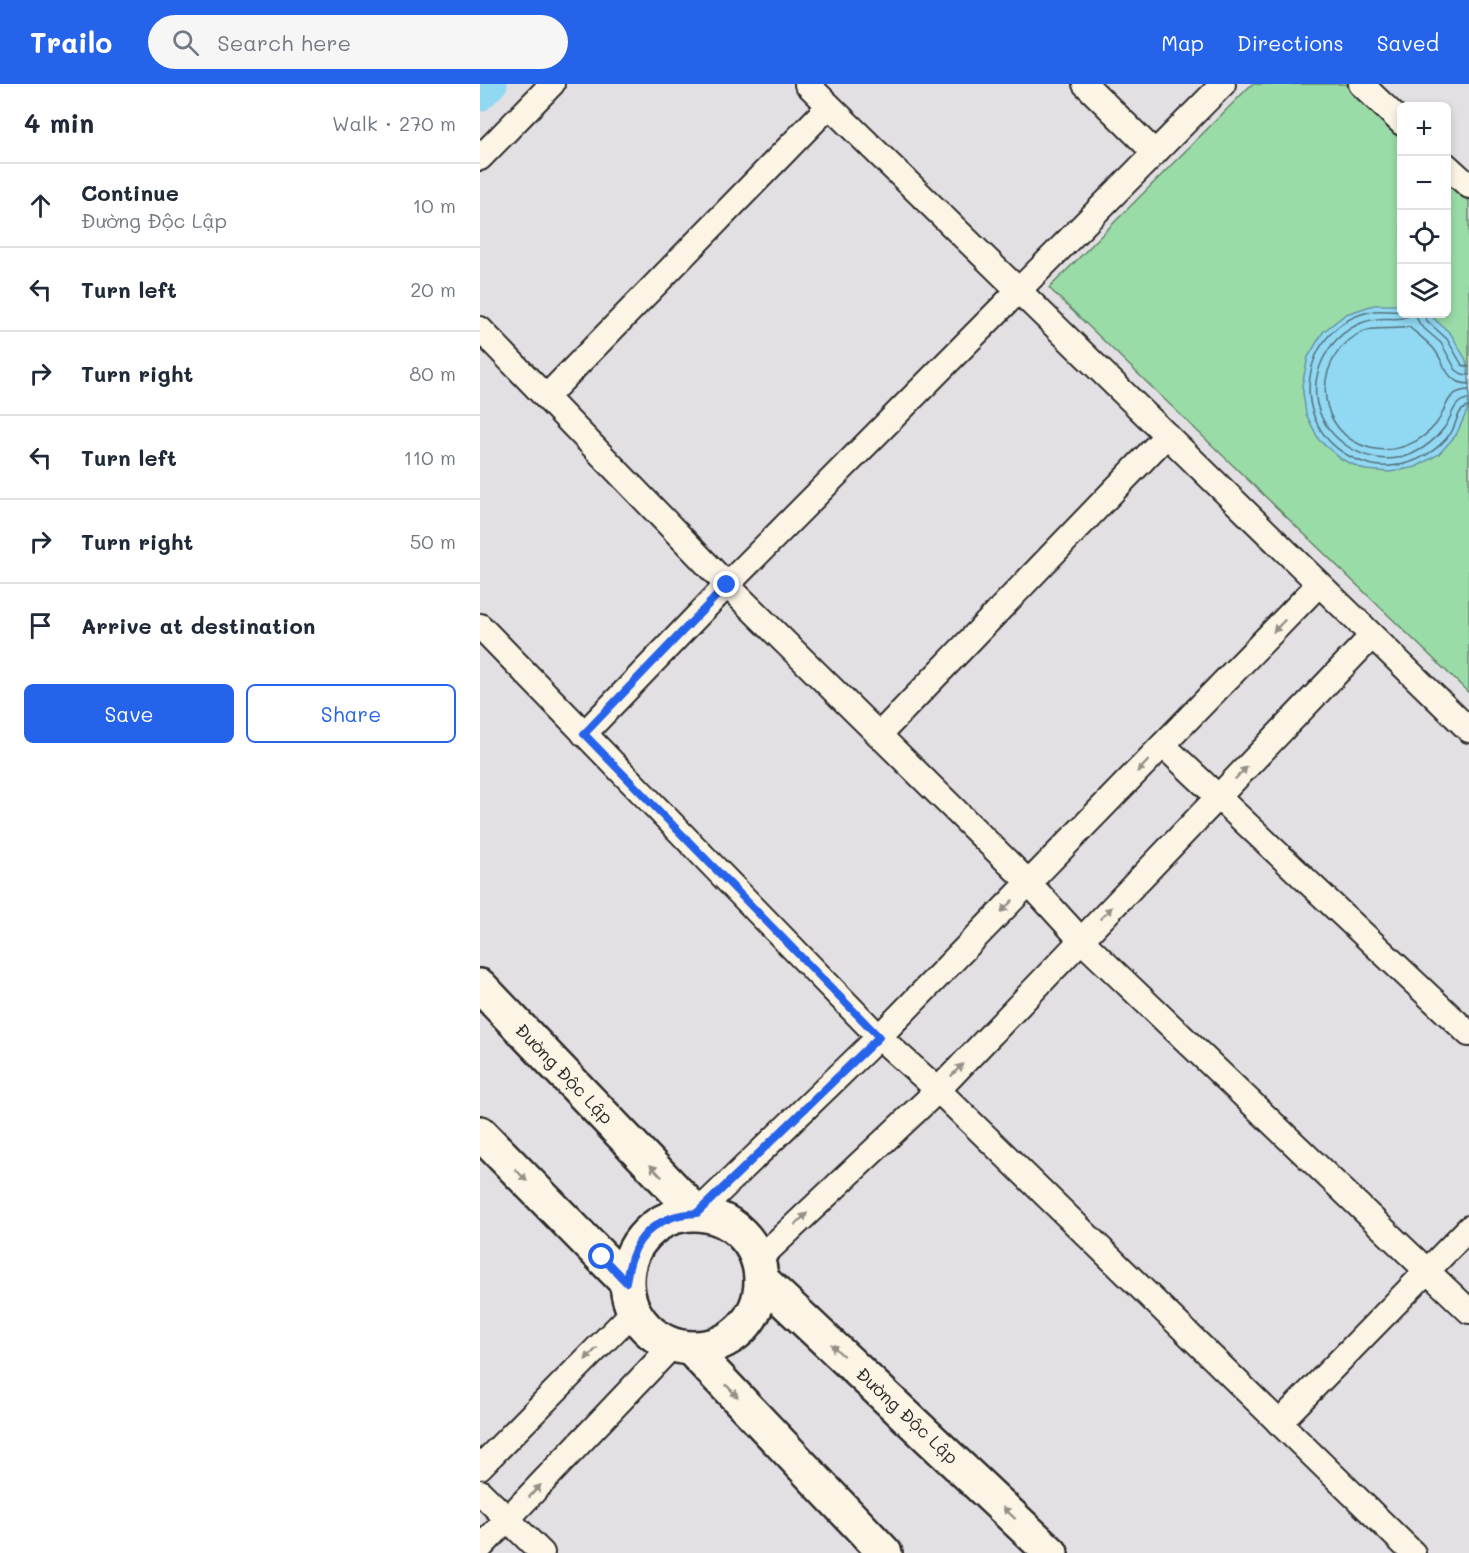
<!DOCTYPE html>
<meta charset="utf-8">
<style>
:root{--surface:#fff;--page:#f6f6f7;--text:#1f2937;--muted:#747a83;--line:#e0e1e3;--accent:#2563eb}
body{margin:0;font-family:Mali,sans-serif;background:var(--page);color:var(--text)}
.controls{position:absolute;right:18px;top:18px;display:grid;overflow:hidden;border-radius:9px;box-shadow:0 3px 9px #0003}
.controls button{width:54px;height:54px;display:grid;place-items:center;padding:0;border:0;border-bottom:2px solid var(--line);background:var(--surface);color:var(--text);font:30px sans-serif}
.stop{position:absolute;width:18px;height:18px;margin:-14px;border:4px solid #2563eb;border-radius:50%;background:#fff}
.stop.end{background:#2563eb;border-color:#fff;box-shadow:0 2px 6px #0008}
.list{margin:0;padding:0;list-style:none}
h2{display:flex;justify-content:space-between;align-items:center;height:78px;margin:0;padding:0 24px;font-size:26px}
h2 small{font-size:20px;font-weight:400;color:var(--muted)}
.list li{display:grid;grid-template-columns:39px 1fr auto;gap:18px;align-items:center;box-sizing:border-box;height:84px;padding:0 24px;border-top:2px solid var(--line)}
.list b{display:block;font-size:22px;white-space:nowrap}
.list p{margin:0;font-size:20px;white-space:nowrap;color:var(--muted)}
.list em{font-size:20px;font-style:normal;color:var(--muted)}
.actions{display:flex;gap:12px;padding:18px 24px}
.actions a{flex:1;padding:14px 0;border:2px solid var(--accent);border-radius:9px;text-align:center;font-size:21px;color:var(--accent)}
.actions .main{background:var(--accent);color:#fff}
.icon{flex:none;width:33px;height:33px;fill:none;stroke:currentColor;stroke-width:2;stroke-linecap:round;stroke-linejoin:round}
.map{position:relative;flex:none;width:989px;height:1469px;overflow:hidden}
header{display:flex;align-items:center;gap:36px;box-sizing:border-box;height:84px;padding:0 30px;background:var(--accent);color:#fff}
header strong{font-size:28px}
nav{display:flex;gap:33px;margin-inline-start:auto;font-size:21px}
.search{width:420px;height:54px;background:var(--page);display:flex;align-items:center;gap:15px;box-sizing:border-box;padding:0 21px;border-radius:33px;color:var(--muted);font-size:22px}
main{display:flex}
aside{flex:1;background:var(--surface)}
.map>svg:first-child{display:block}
.green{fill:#9adca7;stroke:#628469;stroke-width:1.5}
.water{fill:#91d8f3;stroke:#6893a3;stroke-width:1.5}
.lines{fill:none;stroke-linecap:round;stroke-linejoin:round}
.shore{stroke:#54707b;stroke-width:1.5}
.canal{stroke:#91d8f3;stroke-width:27}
.street-casing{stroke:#2b2b2b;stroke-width:28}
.secondary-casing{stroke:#2b2b2b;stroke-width:38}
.street{stroke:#fcf5e5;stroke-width:24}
.secondary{stroke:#fcf5e5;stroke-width:33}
.oneway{fill:#949088}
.route{stroke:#2563eb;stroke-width:8}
.labels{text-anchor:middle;stroke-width:6;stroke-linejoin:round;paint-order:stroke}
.street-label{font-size:18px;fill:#2b2b2b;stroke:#fcf5e5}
</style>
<header>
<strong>Trailo</strong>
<div class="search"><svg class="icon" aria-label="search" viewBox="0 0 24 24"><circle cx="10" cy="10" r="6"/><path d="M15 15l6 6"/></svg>Search here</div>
<nav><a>Map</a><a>Directions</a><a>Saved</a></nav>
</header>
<main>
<aside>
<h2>4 min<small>Walk · 270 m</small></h2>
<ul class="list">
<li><svg class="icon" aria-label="ahead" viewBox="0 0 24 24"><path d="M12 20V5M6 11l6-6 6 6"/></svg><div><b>Continue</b><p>Đường Độc Lập</p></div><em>10 m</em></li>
<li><svg class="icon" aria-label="left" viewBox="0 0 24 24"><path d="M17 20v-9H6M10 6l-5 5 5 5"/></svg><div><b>Turn left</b></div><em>20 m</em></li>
<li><svg class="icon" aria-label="right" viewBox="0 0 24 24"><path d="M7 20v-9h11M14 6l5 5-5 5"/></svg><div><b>Turn right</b></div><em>80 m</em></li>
<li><svg class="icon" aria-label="left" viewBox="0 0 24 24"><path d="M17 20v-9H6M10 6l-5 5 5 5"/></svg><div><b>Turn left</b></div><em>110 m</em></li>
<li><svg class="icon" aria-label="right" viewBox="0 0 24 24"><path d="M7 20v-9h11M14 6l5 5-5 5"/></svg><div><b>Turn right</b></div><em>50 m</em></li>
<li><svg class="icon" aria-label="arrive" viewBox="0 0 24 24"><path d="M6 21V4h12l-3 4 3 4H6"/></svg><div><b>Arrive at destination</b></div></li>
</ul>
<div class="actions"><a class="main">Save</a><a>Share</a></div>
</aside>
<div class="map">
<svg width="989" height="1469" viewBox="0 0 989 1469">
<rect width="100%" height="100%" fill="#e3e0e4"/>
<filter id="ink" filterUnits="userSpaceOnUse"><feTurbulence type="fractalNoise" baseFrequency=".0167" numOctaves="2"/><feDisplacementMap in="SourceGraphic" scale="12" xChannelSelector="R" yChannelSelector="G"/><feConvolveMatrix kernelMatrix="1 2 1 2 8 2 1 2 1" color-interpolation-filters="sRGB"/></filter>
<g filter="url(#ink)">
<path class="green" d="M772 0H866L921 53 922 230H966L967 96 989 117V609L569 204Z"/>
<path class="water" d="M894 221H921L922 230H944L950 231 971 250 986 276 989 292V314L987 327 976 351 959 370 936 383 910 388 885 386 861 375 839 356 826 330 822 301 828 273 843 248 866 230Z"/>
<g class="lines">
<g class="shore">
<path d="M922 227C913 228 903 226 894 227 818 240 805 344 875 375 886 380 898 383 910 382 934 381 959 367 972 347 977 339 977 324 989 323"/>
<path d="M932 230C921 238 909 233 897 235 855 240 825 287 839 327 852 363 896 385 932 370 945 364 956 355 964 344 973 333 972 316 989 315"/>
<path d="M935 230 940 241 961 259 976 286 982 290 989 291"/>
<path d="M944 230 946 236 967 255 982 281 989 283"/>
<path d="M989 300C965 299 966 280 954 265 947 257 936 249 929 243 910 247 893 240 875 252 830 281 837 350 890 364 915 370 941 359 956 340 968 325 964 307 989 306"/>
</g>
<path class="canal" d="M0 14 14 0"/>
<defs>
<g id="street">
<path d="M327 0 989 646"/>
<path d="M605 0 675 69"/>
<path d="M881 0 922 39"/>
<path d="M0 74 72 0"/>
<path d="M966 81 989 102"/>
<path d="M0 245 247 501 549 799 601 856 989 1227"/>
<path d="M66 313 349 22"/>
<path d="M0 542 399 953 458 1006 933 1469"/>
<path d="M104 650 247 501 743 0"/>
<path d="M399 651 687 351"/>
<path d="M683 661 989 950"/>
<path d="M217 1129 399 953 839 500"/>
<path d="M279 1175 458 1006 892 552"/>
<path d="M799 1339 989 1144"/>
<path d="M0 1383 152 1229"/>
<path d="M0 1408 62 1469"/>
<path d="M0 1464 192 1262"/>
</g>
<g id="secondary">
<path d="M0 902 217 1129"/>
<path d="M0 1049 146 1198"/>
<circle cx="214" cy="1197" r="67"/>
<path d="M282 1196 571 1469"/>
<path d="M211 1265 405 1469"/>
</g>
</defs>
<use href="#street" class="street-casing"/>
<use href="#secondary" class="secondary-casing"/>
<use href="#street" class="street"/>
<use href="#secondary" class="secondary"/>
</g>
<defs><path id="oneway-solid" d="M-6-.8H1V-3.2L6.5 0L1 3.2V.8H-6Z" transform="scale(1.5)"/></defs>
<g class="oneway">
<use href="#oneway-solid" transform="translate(799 542) rotate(134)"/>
<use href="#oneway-solid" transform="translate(663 682) rotate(134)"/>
<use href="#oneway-solid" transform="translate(761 689) rotate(-46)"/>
<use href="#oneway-solid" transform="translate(527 822) rotate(134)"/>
<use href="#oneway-solid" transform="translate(626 829) rotate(-46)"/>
<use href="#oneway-solid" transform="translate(477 986) rotate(-46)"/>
<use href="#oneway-solid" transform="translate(176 1087) rotate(-134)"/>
<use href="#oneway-solid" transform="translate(41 1091) rotate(46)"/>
<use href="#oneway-solid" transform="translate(321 1135) rotate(-43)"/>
<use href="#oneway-solid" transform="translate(357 1266) rotate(-137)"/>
<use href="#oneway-solid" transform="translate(111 1270) rotate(135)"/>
<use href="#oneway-solid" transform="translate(252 1307) rotate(46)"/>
<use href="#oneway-solid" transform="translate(55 1407) rotate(-47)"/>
<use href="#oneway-solid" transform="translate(529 1429) rotate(-137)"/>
</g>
</g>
<g class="lines" filter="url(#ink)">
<path class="route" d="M122 1173 146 1198C151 1166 161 1144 193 1133 201 1130 209 1130 217 1129L399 953 104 650 247 501"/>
</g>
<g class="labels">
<g class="street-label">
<text transform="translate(84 990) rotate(46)" y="6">Đường Độc Lập</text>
<text transform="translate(427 1332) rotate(43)" y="6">Đường Độc Lập</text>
</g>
</g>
</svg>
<div class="controls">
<button>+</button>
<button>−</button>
<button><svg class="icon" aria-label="locate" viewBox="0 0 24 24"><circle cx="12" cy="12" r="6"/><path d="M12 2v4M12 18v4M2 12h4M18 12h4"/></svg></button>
<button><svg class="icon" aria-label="layers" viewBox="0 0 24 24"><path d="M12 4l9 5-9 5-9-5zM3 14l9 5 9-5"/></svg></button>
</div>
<div class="stop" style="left:122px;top:1173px"></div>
<div class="stop end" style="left:247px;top:501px"></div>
</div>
</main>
